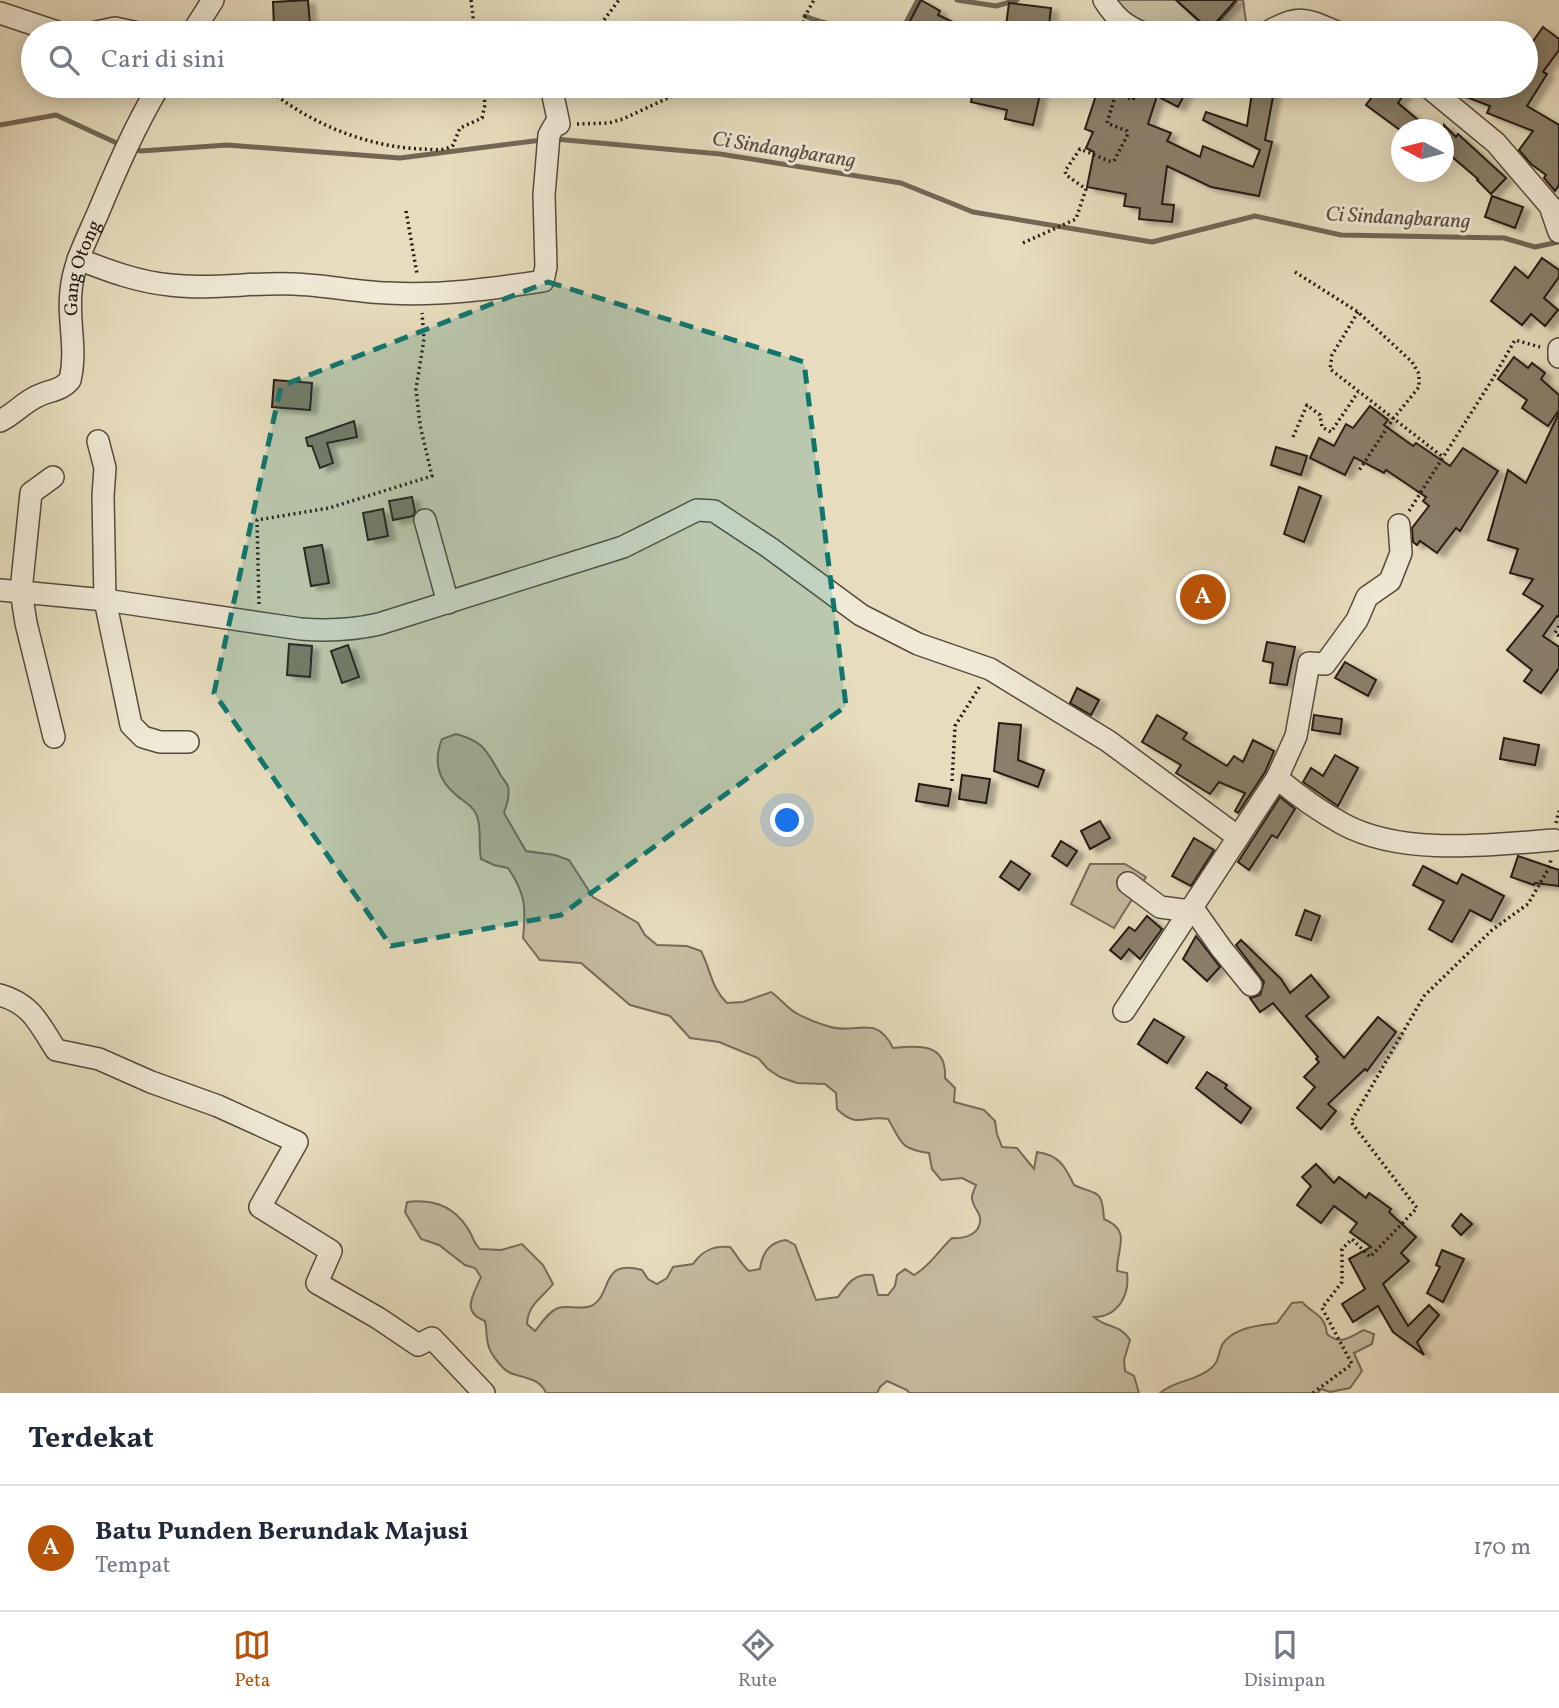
<!DOCTYPE html>
<html lang="id">
<style>
:root{--surface:#fff;--page:#f2f2f3;--text:#1f2937;--muted:#747a83;--line:#e0e1e3;--accent:#b45309}
body{margin:0;font-family:Vollkorn,serif;background:var(--page);color:var(--text)}
.compass{position:absolute;left:1391px;top:119px;width:63px;height:63px;border-radius:50%;background:var(--surface);box-shadow:0 4px 18px #0003;rotate:277deg}
.you{position:absolute;left:788px;top:821px;width:24px;height:24px;margin:-18px;border:5px solid #fff;border-radius:50%;background:#1a73e8;box-shadow:0 0 0 10px #1a73e833}
.badge{display:grid;place-items:center;width:46px;height:46px;border-radius:50%;background:var(--accent);color:#fff;font-size:23px;font-weight:700}
.pin{position:absolute;translate:-50% -50%;border:4px solid #fff;box-shadow:0 2px 7px #0006}
.list{margin:0;padding:0;list-style:none}
h2{display:flex;justify-content:space-between;align-items:center;height:91px;margin:0;padding:0 28px;font-size:30px}
h2 small{font-size:23px;font-weight:400;color:var(--muted)}
.list li{display:grid;grid-template-columns:46px 1fr auto;gap:21px;align-items:center;box-sizing:border-box;height:126px;padding:0 28px;border-top:2px solid var(--line)}
.list b{display:block;font-size:26px;white-space:nowrap}
.list p{margin:0;font-size:23px;white-space:nowrap;color:var(--muted)}
.list em{font-size:23px;font-style:normal;color:var(--muted)}
.icon{flex:none;width:38px;height:38px;fill:none;stroke:currentColor;stroke-width:2;stroke-linecap:round;stroke-linejoin:round}
.map{position:relative;flex:none;width:1559px;height:1393px;overflow:hidden}
.search{position:absolute;background:var(--surface);box-shadow:0 4px 18px #0003;left:21px;right:21px;top:21px;height:77px;display:flex;align-items:center;gap:18px;box-sizing:border-box;padding:0 24px;border-radius:38px;color:var(--muted);font-size:26px}
.sheet{height:217px;background:var(--surface)}
nav{display:flex;justify-content:space-around;align-items:center;box-sizing:border-box;height:98px;border-top:2px solid var(--line);background:var(--surface);font-size:19px;color:var(--muted)}
nav a{display:grid;justify-items:center;gap:4px}
nav .on{color:var(--accent)}
.map>svg:first-child{display:block}
.green{fill:#c6bca1;stroke:#766b5a;stroke-width:2}
.lines{fill:none;stroke-linecap:round;stroke-linejoin:round}
.stream{stroke:#726756;stroke-width:5}
.building{fill:#8a7f6b;stroke:#251a12;stroke-width:2;filter:url(#shadow)}
.minor-casing{stroke:#564b3d;stroke-width:24}
.path{stroke:#251a12;stroke-width:3.5;stroke-dasharray:2 3.5;stroke-linecap:butt}
.minor{stroke:#efe9d5;stroke-width:21}
.marked{fill:#0f766e;fill-opacity:0.2;stroke:#0f766e;stroke-width:5;stroke-dasharray:14 9;stroke-linejoin:round}
.labels{text-anchor:middle;stroke-width:6;stroke-linejoin:round;paint-order:stroke}
.street-label{font-size:19px;fill:#251a12;stroke:#efe9d5}
.water-label{font-size:21px;font-style:italic;fill:#584e40;stroke:#efe9d5}
</style>
<div class="map">
<svg width="1559" height="1393" viewBox="0 0 1559 1393">
<defs>
<filter id="shadow"><feDropShadow dx="7" dy="4" stdDeviation="2" flood-color="#0004"/></filter>
</defs>
<rect width="100%" height="100%" fill="#e7ddbe"/>
<filter id="stains"><feTurbulence type="fractalNoise" baseFrequency=".00286" numOctaves="4"/><feColorMatrix values="0 0 0 0 .2 0 0 0 0 .09 0 0 0 0 .02 0 0 0 .5 -.17"/></filter>
<radialGradient id="worn" r=".72"><stop offset=".6" stop-color="#630" stop-opacity="0"/><stop offset="1" stop-color="#630" stop-opacity=".3"/></radialGradient>
<g class="green">
<path d="M1116 0H1181L1179 3 1204 26 1207 24 1213 29 1238 0H1243L1246 21 1244 33C1207 33 1163 39 1131 16 1125 12 1121 5 1116 0Z"/>
<path d="M456 734C483 741 486 750 499 772 501 777 506 782 508 786 510 795 507 805 504 813L526 851 555 855 569 860 593 897 638 923 645 935 657 945 687 946 701 951C711 970 711 988 727 1003L743 1002 771 992C780 998 788 1009 796 1013 805 1018 817 1023 827 1026 856 1036 875 1012 893 1048 919 1045 947 1043 945 1078L955 1088 954 1102 984 1110 995 1121 997 1134 1002 1147 1017 1148 1034 1169 1037 1152C1059 1155 1065 1166 1074 1185 1098 1196 1102 1188 1104 1219 1132 1231 1117 1247 1117 1271L1127 1273C1130 1296 1117 1317 1094 1317 1107 1329 1119 1323 1130 1340L1124 1360 1125 1371 1134 1376 1139 1393H909L907 1390 887 1381 880 1387 877 1393H546C540 1379 526 1378 513 1374 504 1372 490 1354 488 1344 486 1337 487 1329 485 1321 460 1312 474 1294 481 1277L475 1268 465 1265 439 1245 421 1239 405 1212 407 1202C431 1199 452 1205 466 1226 473 1234 472 1242 480 1249L501 1250 522 1244 543 1265 553 1284C542 1298 528 1304 527 1324L535 1331C542 1323 548 1312 558 1308 568 1305 580 1310 591 1306 613 1296 599 1258 642 1270L648 1279 657 1284 667 1278 673 1267 693 1264C702 1251 713 1245 730 1247 737 1255 741 1264 749 1271L760 1269C762 1253 769 1242 786 1240L795 1245 816 1300 838 1297C848 1283 855 1273 873 1275L878 1295H888L895 1286 897 1275 905 1269 914 1275C930 1266 938 1251 952 1238 965 1239 982 1234 980 1217 978 1210 971 1204 972 1196 973 1192 975 1188 976 1185L962 1178 941 1180 932 1169 929 1153C899 1149 902 1142 888 1119 864 1115 857 1129 837 1109L836 1093 825 1084 797 1083 780 1077 768 1069 758 1058 719 1042 690 1038 670 1016 630 1005 581 963 540 960 523 938C526 908 526 894 508 868L494 865 481 859C478 844 482 830 477 816 472 804 462 801 454 793 437 778 434 759 442 739Z"/>
<path d="M1090 864H1125L1146 877 1114 928 1071 904Z"/>
<path d="M1302 1302C1314 1315 1325 1314 1327 1334 1341 1346 1349 1337 1364 1330L1374 1334 1372 1344 1354 1353 1362 1371 1350 1388 1330 1392 1321 1389 1318 1393H1160C1175 1380 1194 1382 1210 1369 1219 1363 1218 1354 1222 1345 1233 1327 1258 1326 1277 1323L1292 1303Z"/>
</g>
<g class="lines">
<g class="stream">
<path d="M957 0 996 6 1017 0"/>
<path d="M805 16C826 26 848 26 870 33"/>
<path d="M895 33 902 30 918 0"/>
<path d="M0 125 56 115 121 145"/>
<path d="M555 139 720 154 901 183 973 212 1152 242 1255 216 1341 235 1504 238 1535 247 1559 242"/>
<path d="M131 148 141 151 227 145 400 158 542 140"/>
</g>
</g>
<g class="building">
<path d="M308 0 310 26 274 28 273 2Z"/>
<path d="M921 0 940 11 938 15 976 33H928L909 23Z"/>
<path d="M1176 0H1236L1212 27 1207 22 1204 25Z"/>
<path d="M1009 3 1051 8 1048 33H1005Z"/>
<path d="M1543 27 1559 39V50L1543 72 1547 74 1527 106 1559 125V185L1555 191 1544 178 1546 175 1531 164 1519 150 1533 131 1487 113 1490 106 1456 93 1447 86H1526V51Z"/>
<path d="M974 86H1042L1033 125 1005 119 1007 110 971 102Z"/>
<path d="M1099 86H1189L1178 107 1157 96 1148 124 1171 133 1167 141 1200 157 1203 146 1253 167 1260 150 1203 120 1206 112 1247 126 1253 86H1275L1265 140 1272 142 1259 196 1211 187 1167 166 1162 204 1174 205 1172 222 1139 219 1140 208 1124 206 1126 194 1087 187 1094 152 1086 148 1093 132 1085 129Z"/>
<path d="M1380 86H1395L1405 93 1398 103 1430 130H1400L1366 105Z"/>
<path d="M1444 125 1456 137 1458 134 1506 178 1491 194 1477 180 1478 179 1444 150Z"/>
<path d="M1492 196 1523 207 1515 228 1485 217Z"/>
<path d="M1542 258 1559 270V277L1544 298 1558 310 1545 326 1531 314 1522 325 1491 301 1515 267 1528 278Z"/>
<path d="M1514 357 1528 368 1532 363 1545 373 1541 379 1559 395V410L1548 426 1522 408 1527 400 1498 379Z"/>
<path d="M274 380 312 383 310 410 272 407Z"/>
<path d="M1370 406 1388 420 1384 425 1413 446 1416 443 1450 466 1463 448 1498 471 1460 531 1456 528 1437 553 1420 541 1417 545 1413 542 1412 528 1429 506 1423 501 1426 497 1386 470 1384 473 1354 457 1345 475 1310 458 1319 438 1334 446 1346 424 1353 428Z"/>
<path d="M1559 413V617L1557 616 1543 636 1559 647V668L1541 693 1524 681 1532 670 1507 650 1543 606 1523 594 1533 579 1510 573 1518 549 1488 540 1508 470 1526 483Z"/>
<path d="M354 421 357 437 327 443 333 463 320 468 312 446H308L306 438Z"/>
<path d="M1276 447 1307 456 1301 475 1271 465Z"/>
<path d="M1299 487 1321 496 1304 542 1284 534Z"/>
<path d="M412 497 415 512 413 516 393 520 389 501Z"/>
<path d="M383 509 388 536 368 540 363 513Z"/>
<path d="M322 545 329 583 311 586 304 548Z"/>
<path d="M1267 642 1295 647 1287 685 1270 683 1273 663 1263 661Z"/>
<path d="M289 644 312 646 310 677 287 675Z"/>
<path d="M348 645 359 677 342 683 331 651Z"/>
<path d="M1345 662 1376 680 1368 696 1335 678Z"/>
<path d="M1077 688 1099 700 1091 715 1070 703Z"/>
<path d="M1157 715 1187 733 1183 739 1227 766 1234 756 1243 762 1253 740 1274 751 1265 772 1238 813 1235 811 1245 793 1219 782 1210 794 1176 773 1181 765 1142 742Z"/>
<path d="M1314 715 1342 719 1340 734 1312 730Z"/>
<path d="M999 723 1021 725 1018 760 1044 770 1038 787 994 771Z"/>
<path d="M1504 738 1539 745 1535 765 1500 759Z"/>
<path d="M1335 755 1358 768 1338 806 1303 782 1311 768 1323 776Z"/>
<path d="M962 775 990 779 986 803 959 799Z"/>
<path d="M919 784 951 789 948 806 916 801Z"/>
<path d="M1280 797 1295 809 1277 838 1272 835 1249 870 1238 862Z"/>
<path d="M1100 821 1110 838 1090 849 1081 831Z"/>
<path d="M1194 838 1214 850 1191 886 1172 876Z"/>
<path d="M1061 841 1077 851 1067 866 1052 856Z"/>
<path d="M1518 856 1559 870V886L1535 883 1534 885 1511 877Z"/>
<path d="M1011 861 1030 874 1019 890 1000 877Z"/>
<path d="M1423 866 1457 884 1462 874 1504 896 1491 921 1470 910 1452 942 1429 929 1444 901 1413 885Z"/>
<path d="M1305 910 1320 916 1311 940 1296 935Z"/>
<path d="M1147 916 1162 929 1140 959 1129 949 1121 959 1110 950 1129 927 1135 931Z"/>
<path d="M1196 936 1220 967 1207 981 1183 959Z"/>
<path d="M1241 940 1281 979 1290 993 1311 975 1329 997 1306 1016 1344 1058 1378 1017 1396 1032 1367 1071 1365 1069 1328 1104 1336 1111 1321 1129 1297 1108 1315 1087 1304 1077 1319 1062 1316 1059 1318 1057 1273 1003 1260 1012 1250 998 1260 995 1264 982 1236 945Z"/>
<path d="M1154 1019 1184 1037 1167 1063 1138 1044Z"/>
<path d="M1207 1072 1227 1085 1225 1088 1251 1108 1241 1123 1196 1088Z"/>
<path d="M1316 1164 1334 1183 1339 1177 1366 1198 1369 1193 1391 1209 1389 1212 1416 1237 1401 1253 1409 1261 1383 1284 1408 1326 1429 1305 1439 1315 1417 1342 1424 1355 1393 1332 1378 1306 1353 1322 1342 1304 1365 1289 1349 1259 1371 1247 1350 1232 1357 1223 1334 1206 1321 1223 1297 1205 1311 1186 1302 1177Z"/>
<path d="M1461 1214 1472 1224 1461 1235 1452 1226Z"/>
<path d="M1442 1250 1464 1259 1443 1302 1427 1293 1440 1267 1436 1265Z"/>
</g>
<g class="lines">
<defs>
<g id="minor">
<path d="M1104 0C1114 16 1125 26 1143 33"/>
<path d="M0 13 60 33"/>
<path d="M92 33 115 28 138 33"/>
<path d="M192 33 213 0"/>
<path d="M1266 33C1300 13 1305 19 1339 33"/>
<path d="M1427 86 1496 143 1550 206 1559 232"/>
<path d="M78 259C109 271 138 282 170 285 211 290 253 282 293 284 325 285 357 292 388 293 439 296 493 289 543 281L546 267 544 195 549 135 554 126 559 124 551 86"/>
<path d="M1559 349V357"/>
<path id="s1" d="M0 421C13 415 22 404 34 398 47 390 60 392 70 380 78 347 66 317 72 283 76 259 88 236 98 213 116 170 135 126 159 86"/>
<path d="M98 441 105 468 103 496 105 600 131 725 143 737 160 742H188"/>
<path d="M53 477 31 493 21 591 26 623 54 737"/>
<path d="M425 520 448 603"/>
<path d="M0 590 105 600 301 629C328 631 353 630 379 624L623 547 697 510 714 511 770 548 861 615 918 644 990 669 1108 741 1238 837"/>
<path d="M1277 778C1297 795 1319 811 1343 824 1402 856 1489 845 1554 840"/>
<path d="M1128 883 1160 907 1190 911"/>
<path d="M1192 907 1221 948 1251 985"/>
<path d="M0 995C32 1004 39 1024 56 1050L99 1059 151 1082 218 1106 297 1142 260 1207 331 1251 317 1283 378 1318 418 1345 432 1338 484 1393"/>
<path d="M1124 1011 1277 778 1296 736 1309 663 1325 664 1357 620 1367 597 1390 581 1401 553 1399 525"/>
</g>
</defs>
<use href="#minor" class="minor-casing"/>
<g class="path">
<path d="M471 0 475 33"/>
<path d="M594 33 619 0"/>
<path d="M800 33 805 16 814 0"/>
<path d="M264 86C307 122 365 147 422 149 432 149 444 152 453 145L460 128 482 118 485 105 483 86"/>
<path d="M577 124 609 123 623 119 670 97 705 86"/>
<path d="M406 211 417 274"/>
<path d="M1023 243 1076 219 1086 189 1066 175 1065 171 1080 149 1109 161H1114L1128 134 1127 131 1107 123 1115 96 1117 93 1133 100 1139 86"/>
<path d="M1295 272 1358 312 1397 348 1412 362 1419 374V387L1393 419 1358 472"/>
<path d="M1358 312 1332 355 1330 369 1443 457"/>
<path d="M1293 437 1307 405 1320 415 1322 427 1331 432 1358 392"/>
<path d="M1409 511 1492 380 1515 340 1540 347"/>
<path d="M259 604 257 520 329 508 432 476 420 425 416 389 424 339 422 313"/>
<path d="M1559 626 1555 633 1559 636"/>
<path d="M952 781 955 726 980 686"/>
<path d="M1556 823 1559 811"/>
<path d="M1313 1393 1352 1364 1322 1308 1342 1282V1249L1352 1239 1370 1257 1417 1208 1351 1122 1424 996 1492 930 1528 904 1550 866 1551 858"/>
</g>
<use href="#minor" class="minor"/>
</g>
<path class="marked" d="M548 282 804 362 846 706 561 915 391 946 214 693 281 386Z"/>
<g class="labels">
<g class="street-label">
<text dy="7" stroke="none"><textPath href="#s1" startOffset="196">Gang Otong</textPath></text>
</g>
<g class="water-label">
<text transform="translate(784 149) rotate(9)" y="7">Ci Sindangbarang</text>
<text transform="translate(1398 217) rotate(3)" y="7">Ci Sindangbarang</text>
</g>
</g>
<rect width="100%" height="100%" filter="url(#stains)"/>
<rect width="100%" height="100%" fill="url(#worn)"/>
</svg>
<svg class="compass" viewBox="-18 -18 36 36"><path d="M0-13l5 13h-10z" fill="#e53935"/><path d="M0 13l5-13h-10z" fill="#747a83"/></svg>
<div class="you"></div>
<div class="pin badge" style="left:1203px;top:597px">A</div>
<div class="search"><svg class="icon" aria-label="search" viewBox="0 0 24 24"><circle cx="10" cy="10" r="6"/><path d="M15 15l6 6"/></svg>Cari di sini</div>
</div>
<section class="sheet">
<h2>Terdekat<small></small></h2>
<ul class="list">
<li><span class="badge">A</span><div><b>Batu Punden Berundak Majusi</b><p>Tempat</p></div><em>170 m</em></li>
</ul>
</section>
<nav>
<a class="on"><svg class="icon" aria-label="map" viewBox="0 0 24 24"><path d="M3 6l6-2 6 2 6-2v14l-6 2-6-2-6 2zM9 4v14M15 6v14"/></svg>Peta</a>
<a><svg class="icon" aria-label="directions" viewBox="0 0 24 24"><path d="M12 3l9 9-9 9-9-9zM9 14v-3h6M13 9l2 2-2 2"/></svg>Rute</a>
<a><svg class="icon" aria-label="saved" viewBox="0 0 24 24"><path d="M7 4h10v16l-5-4-5 4z"/></svg>Disimpan</a>
</nav>
